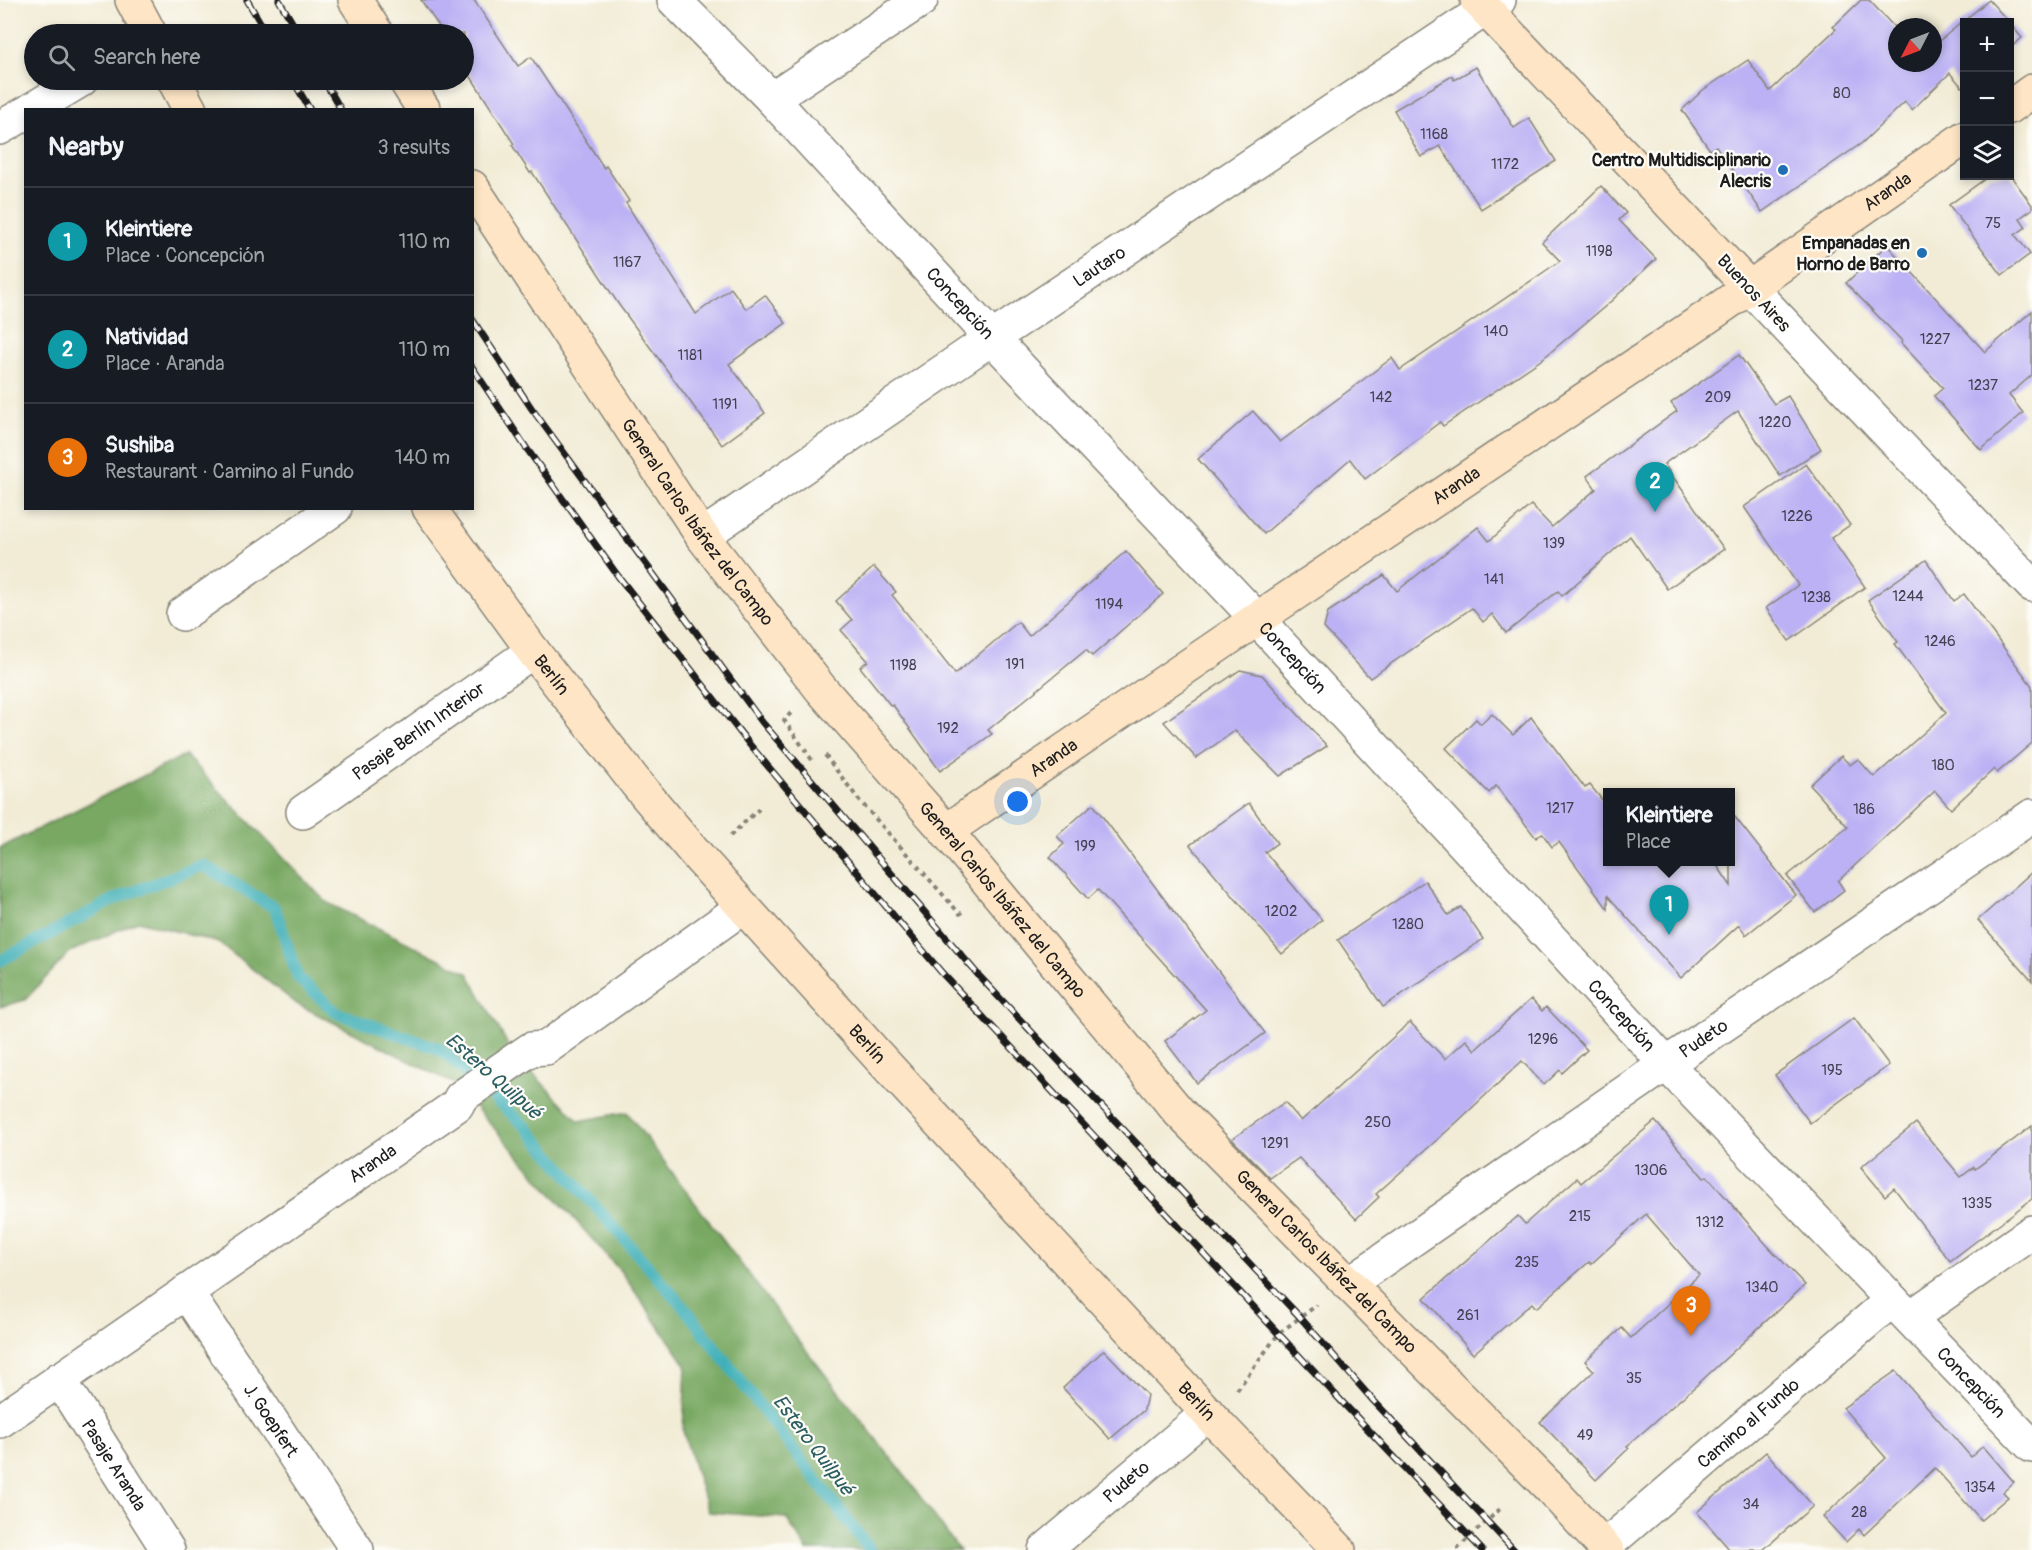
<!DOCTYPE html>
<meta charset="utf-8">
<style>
:root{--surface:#171b24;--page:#20242c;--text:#f1f3f6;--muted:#9ea1a6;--line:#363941;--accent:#0b8043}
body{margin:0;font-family:Pangolin,sans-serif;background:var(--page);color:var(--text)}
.controls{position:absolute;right:18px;top:18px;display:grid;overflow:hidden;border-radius:0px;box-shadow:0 3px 9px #0003}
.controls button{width:54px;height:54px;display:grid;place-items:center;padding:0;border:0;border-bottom:2px solid var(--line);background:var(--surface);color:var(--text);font:30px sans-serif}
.compass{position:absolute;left:1888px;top:18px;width:54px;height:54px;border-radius:50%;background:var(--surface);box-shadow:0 3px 9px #0003;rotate:228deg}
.you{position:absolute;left:1018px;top:802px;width:21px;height:21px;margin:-15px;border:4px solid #fff;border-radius:50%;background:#1a73e8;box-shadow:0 0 0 9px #1a73e833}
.badge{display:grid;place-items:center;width:39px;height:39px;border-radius:50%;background:var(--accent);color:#fff;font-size:20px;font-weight:700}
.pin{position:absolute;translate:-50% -50px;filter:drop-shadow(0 2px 3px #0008)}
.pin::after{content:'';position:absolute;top:32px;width:21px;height:18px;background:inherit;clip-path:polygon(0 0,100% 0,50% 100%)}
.popup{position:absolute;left:1603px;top:788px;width:132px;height:78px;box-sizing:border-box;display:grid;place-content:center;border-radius:0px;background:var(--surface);filter:drop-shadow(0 2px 4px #0005);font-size:20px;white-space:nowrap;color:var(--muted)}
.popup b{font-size:22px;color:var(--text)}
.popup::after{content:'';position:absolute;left:50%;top:100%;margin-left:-12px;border:12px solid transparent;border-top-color:var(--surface)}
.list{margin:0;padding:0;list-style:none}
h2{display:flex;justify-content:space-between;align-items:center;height:78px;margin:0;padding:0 24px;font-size:26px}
h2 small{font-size:20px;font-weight:400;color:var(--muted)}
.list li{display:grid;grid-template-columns:39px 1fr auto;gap:18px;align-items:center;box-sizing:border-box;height:108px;padding:0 24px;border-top:2px solid var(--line)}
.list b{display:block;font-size:22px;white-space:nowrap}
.list p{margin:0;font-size:20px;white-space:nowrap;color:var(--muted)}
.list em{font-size:20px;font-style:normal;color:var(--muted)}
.icon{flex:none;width:33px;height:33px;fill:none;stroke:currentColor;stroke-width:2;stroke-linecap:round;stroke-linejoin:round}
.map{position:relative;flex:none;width:2032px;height:1550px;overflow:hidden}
.search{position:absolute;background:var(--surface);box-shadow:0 3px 9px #0003;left:24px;top:24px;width:450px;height:66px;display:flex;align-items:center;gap:15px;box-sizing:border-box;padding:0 21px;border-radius:33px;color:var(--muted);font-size:22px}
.panel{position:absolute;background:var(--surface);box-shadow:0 3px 9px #0003;left:24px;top:108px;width:450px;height:402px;border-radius:0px}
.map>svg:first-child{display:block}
.forest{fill:#78a862;stroke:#4a623f;stroke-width:1.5}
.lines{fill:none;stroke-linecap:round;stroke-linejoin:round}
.stream{stroke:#3eafb7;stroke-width:12}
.building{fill:#bbb1f4}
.street-casing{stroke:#878479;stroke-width:36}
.secondary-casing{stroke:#878479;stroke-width:36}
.path{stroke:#878479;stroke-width:4;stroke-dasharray:4.5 4.5;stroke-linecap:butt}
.street{stroke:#fff;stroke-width:33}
.secondary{stroke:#fee5c5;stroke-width:33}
.rail-casing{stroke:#1c1c1c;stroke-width:7}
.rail{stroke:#fdfcf7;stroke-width:4.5;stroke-dasharray:14;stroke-linecap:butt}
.poi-dot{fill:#1f6fb2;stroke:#fdfcf7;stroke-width:2}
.labels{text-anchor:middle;stroke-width:4.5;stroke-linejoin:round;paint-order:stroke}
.number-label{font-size:15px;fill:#444152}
.poi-label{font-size:18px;font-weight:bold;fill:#1c1c1c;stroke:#fdfcf7;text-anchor:end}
.street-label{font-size:18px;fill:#1c1c1c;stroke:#fdfcf7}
.water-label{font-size:20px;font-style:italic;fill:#2b5e62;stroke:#fdfcf7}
</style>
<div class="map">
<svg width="2032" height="1550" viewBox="0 0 2032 1550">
<rect width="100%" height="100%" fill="#fdfcf7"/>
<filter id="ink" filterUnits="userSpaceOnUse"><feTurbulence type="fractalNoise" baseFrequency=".0167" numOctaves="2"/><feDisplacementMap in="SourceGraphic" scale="12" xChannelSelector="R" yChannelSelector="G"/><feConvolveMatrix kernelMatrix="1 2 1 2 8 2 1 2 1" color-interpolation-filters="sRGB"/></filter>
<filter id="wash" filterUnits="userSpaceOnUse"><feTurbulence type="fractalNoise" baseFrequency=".008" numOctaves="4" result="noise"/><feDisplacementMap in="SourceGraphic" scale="24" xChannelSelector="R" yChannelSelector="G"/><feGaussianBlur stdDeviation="1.35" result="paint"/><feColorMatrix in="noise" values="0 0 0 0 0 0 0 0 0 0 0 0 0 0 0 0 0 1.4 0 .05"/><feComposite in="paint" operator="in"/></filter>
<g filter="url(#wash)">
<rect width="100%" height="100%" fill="#f2ecd6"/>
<path class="forest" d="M185 755 326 902 468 973 512 1052 579 1121 627 1112 798 1340 903 1473 959 1550H807L786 1518 708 1512 683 1431 686 1365 622 1273 455 1084 297 1004 219 943 138 921 70 952 25 1000 0 1007V848Z"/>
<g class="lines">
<path class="stream" d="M0 961 115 899 203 865 275 908 298 978 337 1013 440 1049 525 1126 687 1311 870 1550"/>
</g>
<g id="blocks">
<g class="building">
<path d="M421 0H474L518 66 531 57 604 168 606 166 629 201 626 203 696 314 731 288 746 309 765 295 786 323 729 364 765 413 722 445 619 305 532 172 530 173 512 145 514 144 464 66V34H444Z"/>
<path d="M1861 0H1869L1897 30V63H1933V46L1989 0 2009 22H1965V85L1962 87 1950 73 1912 110 1905 102 1862 143 1762 212 1716 146 1710 150 1682 110 1703 90 1748 60 1770 91 1836 29 1833 27Z"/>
<path d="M2010 24 2022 38 2010 48Z"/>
<path d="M1476 67 1514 128 1529 118 1556 161 1481 209 1440 146 1421 157 1394 110 1452 76 1454 80Z"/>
<path d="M2010 175 2032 205V209L2020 218 2026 227 2015 235 2030 254 2002 275 1949 205 1989 176Z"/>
<path d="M1601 186 1626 213 1619 220 1656 259 1608 304 1541 360 1443 426 1440 422 1365 479 1350 459 1264 534 1198 459 1253 411 1280 442 1392 358 1400 370 1560 261 1542 242Z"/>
<path d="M1887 245 1985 352 2032 311V375L2009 395 2023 413 1981 450 1934 396 1943 388 1901 343 1902 341 1846 283Z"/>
<path d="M1739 355 1774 404 1788 396 1821 449 1780 476 1738 411 1664 464 1724 549 1667 589 1630 536 1562 596 1558 591 1506 633 1492 614 1483 622 1472 608 1370 678 1324 628 1328 612 1384 575 1397 591 1478 527 1489 541 1531 505 1552 527 1596 489 1587 476 1677 411 1671 403Z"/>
<path d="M1806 464 1850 525 1831 538 1865 587 1789 641 1766 608 1798 585 1744 507Z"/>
<path d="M1126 551 1163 594 1092 656 1086 650 988 730 992 734 940 771 893 705 891 706 860 667 868 661 841 630 852 620 836 601 874 567 896 592 892 595 955 674 1018 622 1029 636Z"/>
<path d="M1926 560 1954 601 1964 594 2032 686V743L1997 773 1994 769 1951 809 1935 791 1838 881 1844 890 1815 912 1787 876 1848 827 1810 785 1841 756 1850 765 1858 759 1874 777 1946 713 1895 644 1898 642 1868 600Z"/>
<path d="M1240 670 1262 675 1327 746 1280 776 1235 731 1196 758 1164 722Z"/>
<path d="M1492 714 1513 735 1531 717 1585 788 1590 785 1608 807V861H1714L1731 886V812L1796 895 1746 935 1739 925 1681 978 1608 896V909L1559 842 1552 847 1542 833 1536 838 1496 786 1489 793 1446 748 1476 719 1481 724Z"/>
<path d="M1249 803 1277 843 1265 852 1322 920 1282 954 1190 845Z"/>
<path d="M1093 804 1265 1033 1197 1083 1165 1041 1206 1010 1098 890 1088 899 1050 857 1064 844 1057 836Z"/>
<path d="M2032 872V981L1978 920Z"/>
<path d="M1425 881 1448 915 1461 907 1483 939 1383 1007 1338 940Z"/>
<path d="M1531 999 1542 1011 1546 1007 1587 1050 1562 1073 1560 1070 1544 1085 1522 1061 1456 1123 1376 1194 1379 1197 1356 1219 1299 1158 1270 1178 1232 1139 1285 1102 1301 1121 1410 1022 1445 1059 1466 1040 1475 1050Z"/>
<path d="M1854 1018 1889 1065 1810 1123 1775 1075Z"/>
<path d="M1655 1121 1704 1178 1707 1176 1766 1244 1805 1285 1699 1383 1627 1446 1629 1448 1596 1480 1540 1422 1594 1371 1585 1361 1622 1328 1631 1338 1699 1275 1646 1214 1591 1264 1589 1262 1536 1308 1532 1303 1473 1354 1424 1298 1518 1216 1525 1224 1577 1178 1581 1183Z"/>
<path d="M1916 1123 1961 1177 1974 1167 1975 1169 2032 1126V1199L1950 1261 1894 1188 1885 1196 1861 1167Z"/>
<path d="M1104 1350 1147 1395 1144 1410 1110 1439 1063 1388Z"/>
<path d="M1896 1371 1971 1457 1983 1446 2014 1482 2003 1492 2008 1497 1981 1520 1935 1468 1864 1535 1859 1529 1846 1542 1823 1517 1886 1458 1843 1408Z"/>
<path d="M1766 1452 1813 1506 1763 1550H1730L1697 1512Z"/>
</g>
</g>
</g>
<g filter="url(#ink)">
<use href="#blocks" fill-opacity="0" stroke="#878479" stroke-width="1.5"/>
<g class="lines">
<defs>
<g id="street">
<path id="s1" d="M674 0 772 99 992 338 1257 619 1666 1064 2032 1446"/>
<path d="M772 99 921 0"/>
<path d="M31 110 81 80"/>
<path d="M0 128 26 113"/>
<path d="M1750 288 2032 585"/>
<path id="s2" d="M702 536 992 338 1499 0"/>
<path d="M183 614 335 508"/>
<path id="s3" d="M303 812 533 651"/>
<path id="s4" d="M1348 1284 1666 1064 2032 816"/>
<path id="s5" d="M186 1292 357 1550"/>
<path d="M1911 1317 2032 1232"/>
<path id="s6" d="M59 1379 168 1550"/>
<path id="s7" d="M0 1421 457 1105 461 1097 531 1049 546 1048 743 907"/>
<path id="s8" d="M1604 1547 1892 1300"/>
<path id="s9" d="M1045 1550 1208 1413"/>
</g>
<g id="secondary">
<path d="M132 0 150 34"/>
<path d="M355 0 377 34"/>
<path d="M1477 0 1750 288"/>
<path d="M174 80 190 110"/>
<path d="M405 80 424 110"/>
<path d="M2010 107 2032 91"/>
<path id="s10" d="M472 187 702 536 821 689 946 831 1179 1112 1551 1489 1607 1550"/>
<path id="s11" d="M429 508 533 651 636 783 702 861 878 1056 1214 1420 1339 1550"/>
<path id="s12" d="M946 831 1257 619 1707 317 1964 138"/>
</g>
</defs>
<use href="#street" class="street-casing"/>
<use href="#secondary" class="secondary-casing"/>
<g class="path">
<path d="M791 713 784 720 812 760"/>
<path d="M825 755 859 800 960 914 964 911"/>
<path d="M730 836 759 809"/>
<path d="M1237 1390 1279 1333 1317 1305"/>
<path d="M1457 1549 1500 1509"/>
</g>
<use href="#street" class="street"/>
<use href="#secondary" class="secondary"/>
<defs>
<g id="rail">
<path d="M247 0 267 34"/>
<path d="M279 0 299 34"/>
<path d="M293 80 310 110"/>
<path d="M324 80 341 110"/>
<path d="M472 319 532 409 762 722 980 977 1299 1316 1371 1398 1514 1550"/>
<path d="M472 367 527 449 618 576 750 745 942 973 1345 1405 1482 1550"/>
</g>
</defs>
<use href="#rail" class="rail-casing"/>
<use href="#rail" class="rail"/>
</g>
</g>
<g class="poi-dot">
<circle cx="1783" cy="170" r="6"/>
<circle cx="1922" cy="253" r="6"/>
</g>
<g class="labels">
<g class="number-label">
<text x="1842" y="98">80</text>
<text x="1434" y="139">1168</text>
<text x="1505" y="169">1172</text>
<text x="1993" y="228">75</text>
<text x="1599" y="256">1198</text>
<text x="627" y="267">1167</text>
<text x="1496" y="336">140</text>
<text x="1935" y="344">1227</text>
<text x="690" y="360">1181</text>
<text x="1983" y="390">1237</text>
<text x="1381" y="402">142</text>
<text x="1718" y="402">209</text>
<text x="725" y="409">1191</text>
<text x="1775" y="427">1220</text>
<text x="1797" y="521">1226</text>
<text x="1554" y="548">139</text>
<text x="1494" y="584">141</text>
<text x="1908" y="601">1244</text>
<text x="1816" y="602">1238</text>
<text x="1109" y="609">1194</text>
<text x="1940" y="646">1246</text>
<text x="1015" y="669">191</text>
<text x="903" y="670">1198</text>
<text x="948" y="733">192</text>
<text x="1943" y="770">180</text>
<text x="1560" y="813">1217</text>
<text x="1864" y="814">186</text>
<text x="1085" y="851">199</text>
<text x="1281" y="916">1202</text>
<text x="1408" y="929">1280</text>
<text x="1543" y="1044">1296</text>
<text x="1832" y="1075">195</text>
<text x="1378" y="1127">250</text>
<text x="1275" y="1148">1291</text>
<text x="1651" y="1175">1306</text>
<text x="1977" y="1208">1335</text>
<text x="1580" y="1221">215</text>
<text x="1710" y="1227">1312</text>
<text x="1527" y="1267">235</text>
<text x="1762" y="1292">1340</text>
<text x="1468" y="1320">261</text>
<text x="1634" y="1383">35</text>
<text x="1585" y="1440">49</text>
<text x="1980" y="1492">1354</text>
<text x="1751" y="1509">34</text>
<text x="1859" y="1517">28</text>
</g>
<g class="poi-label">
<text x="1771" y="166">Centro Multidisciplinario<tspan x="1771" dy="21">Alecris</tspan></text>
<text x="1910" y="249">Empanadas en<tspan x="1910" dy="21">Horno de Barro</tspan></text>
</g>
<g class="street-label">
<text dy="6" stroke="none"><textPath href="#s12" startOffset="1138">Aranda</textPath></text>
<text dy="6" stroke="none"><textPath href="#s2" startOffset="480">Lautaro</textPath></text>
<text transform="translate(1754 293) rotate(47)" y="6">Buenos Aires</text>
<text dy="6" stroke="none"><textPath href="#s1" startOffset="417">Concepción</textPath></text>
<text dy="6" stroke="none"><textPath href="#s12" startOffset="616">Aranda</textPath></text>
<text dy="6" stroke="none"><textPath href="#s10" startOffset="404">General Carlos Ibáñez del Campo</textPath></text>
<text dy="6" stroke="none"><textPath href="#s1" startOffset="903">Concepción</textPath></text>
<text dy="6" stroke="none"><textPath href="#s11" startOffset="207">Berlín</textPath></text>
<text dy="6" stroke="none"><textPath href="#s3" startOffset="141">Pasaje Berlín Interior</textPath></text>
<text dy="6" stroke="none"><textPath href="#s12" startOffset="130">Aranda</textPath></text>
<text dy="6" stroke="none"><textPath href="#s10" startOffset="890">General Carlos Ibáñez del Campo</textPath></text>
<text dy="6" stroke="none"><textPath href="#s1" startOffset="1389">Concepción</textPath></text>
<text dy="6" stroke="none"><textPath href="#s4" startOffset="432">Pudeto</textPath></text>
<text dy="6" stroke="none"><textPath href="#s11" startOffset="693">Berlín</textPath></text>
<text dy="6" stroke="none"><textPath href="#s7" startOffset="453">Aranda</textPath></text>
<text dy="6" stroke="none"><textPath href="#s10" startOffset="1376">General Carlos Ibáñez del Campo</textPath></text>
<text dy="6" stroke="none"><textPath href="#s1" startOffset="1896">Concepción</textPath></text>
<text dy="6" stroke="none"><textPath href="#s11" startOffset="1179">Berlín</textPath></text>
<text dy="6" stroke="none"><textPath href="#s5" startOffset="154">J. Goepfert</textPath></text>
<text dy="6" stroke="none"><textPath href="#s8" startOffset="190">Camino al Fundo</textPath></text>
<text dy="6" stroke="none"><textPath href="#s6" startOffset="102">Pasaje Aranda</textPath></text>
<text dy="6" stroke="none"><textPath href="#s9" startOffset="106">Pudeto</textPath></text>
</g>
<g class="water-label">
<text transform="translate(494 1076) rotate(41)" y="7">Estero Quilpué</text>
<text transform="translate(814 1445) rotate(53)" y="7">Estero Quilpué</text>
</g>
</g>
</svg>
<div class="controls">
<button>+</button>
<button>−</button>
<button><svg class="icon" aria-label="layers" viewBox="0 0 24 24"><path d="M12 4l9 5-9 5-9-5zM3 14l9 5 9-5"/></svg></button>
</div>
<svg class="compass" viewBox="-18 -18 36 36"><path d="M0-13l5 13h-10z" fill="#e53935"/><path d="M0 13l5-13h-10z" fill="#9ea1a6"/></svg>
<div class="you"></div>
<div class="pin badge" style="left:1669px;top:935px;background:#0f9aa8">1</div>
<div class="popup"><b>Kleintiere</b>Place</div>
<div class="pin badge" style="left:1655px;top:512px;background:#0f9aa8">2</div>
<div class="pin badge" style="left:1691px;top:1336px;background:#e8710a">3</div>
<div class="search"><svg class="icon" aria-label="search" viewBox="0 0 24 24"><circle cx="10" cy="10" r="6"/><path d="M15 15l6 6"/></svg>Search here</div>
<section class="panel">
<h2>Nearby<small>3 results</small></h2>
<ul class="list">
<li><span class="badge" style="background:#0f9aa8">1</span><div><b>Kleintiere</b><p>Place · Concepción</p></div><em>110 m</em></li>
<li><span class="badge" style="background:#0f9aa8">2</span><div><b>Natividad</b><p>Place · Aranda</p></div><em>110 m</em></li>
<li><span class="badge" style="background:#e8710a">3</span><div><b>Sushiba</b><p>Restaurant · Camino al Fundo</p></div><em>140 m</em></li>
</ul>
</section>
</div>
